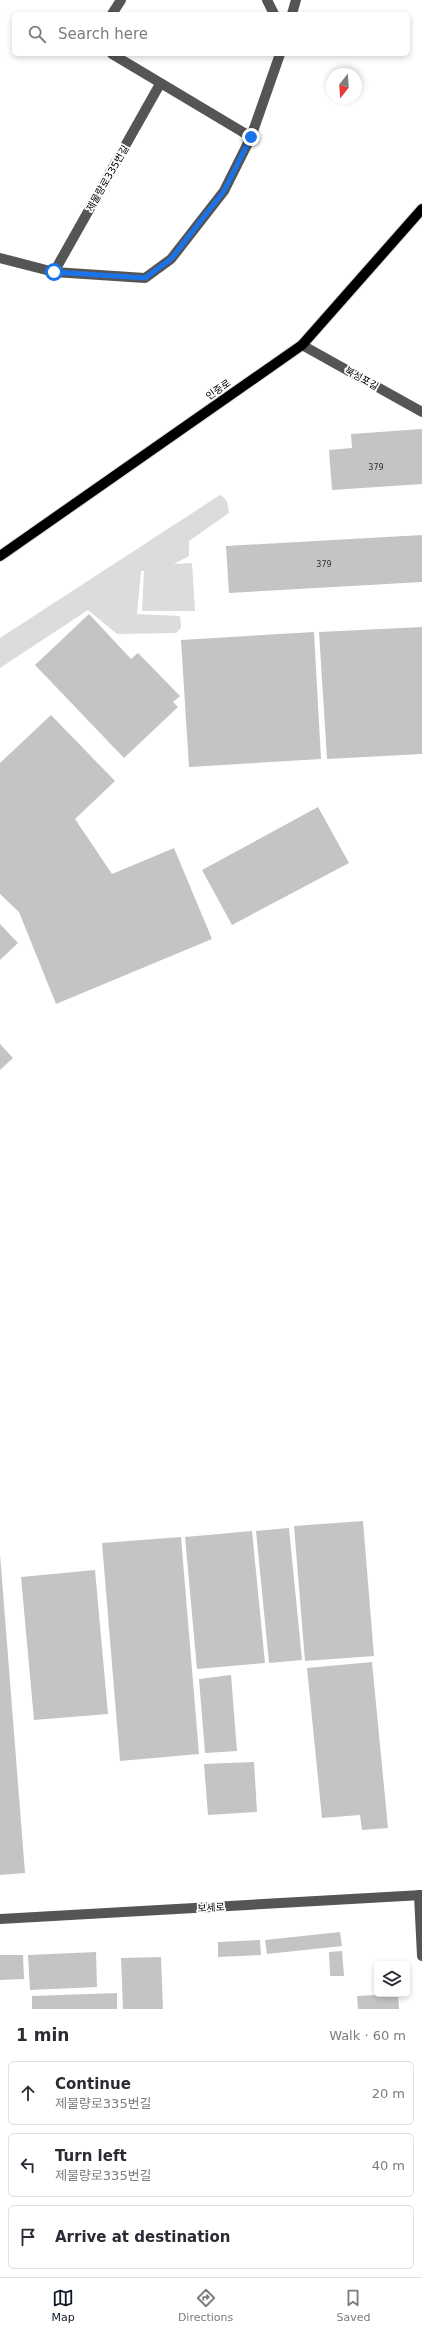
<!DOCTYPE html>
<meta charset="utf-8">
<style>
:root{--surface:#fff;--page:#f7f7f7;--text:#2b2b33;--muted:#7c7c81;--line:#e1e1e2;--accent:#111827}
body{margin:0;font-family:"DejaVu Sans","Noto Sans KR",sans-serif;background:var(--page);color:var(--text)}
.controls{position:absolute;right:12px;bottom:12px;display:grid;overflow:hidden;border-radius:6px;box-shadow:0 2px 6px #0003}
.controls button{width:36px;height:36px;display:grid;place-items:center;padding:0;border:0;border-bottom:1px solid var(--line);background:var(--surface);color:var(--text);font:20px sans-serif}
.compass{position:absolute;left:326px;top:68px;width:36px;height:36px;border-radius:50%;background:var(--surface);box-shadow:0 2px 6px #0003;rotate:197deg}
.stop{position:absolute;width:12px;height:12px;margin:-9px;border:3px solid #1a73e8;border-radius:50%;background:#fff}
.stop.end{background:#1a73e8;border-color:#fff;box-shadow:0 1px 4px #0008}
.list{margin:0;padding:0;list-style:none}
h2{display:flex;justify-content:space-between;align-items:center;height:52px;margin:0;padding:0 16px;font-size:17px}
h2 small{font-size:13px;font-weight:400;color:var(--muted)}
.list li{display:grid;grid-template-columns:26px 1fr auto;gap:12px;align-items:center;box-sizing:border-box;height:64px;margin:0 8px 8px;padding:0 8px;border:1px solid var(--line);border-radius:6px}
.list b{display:block;font-size:15px;white-space:nowrap}
.list p{margin:0;font-size:13px;white-space:nowrap;color:var(--muted)}
.list em{font-size:13px;font-style:normal;color:var(--muted)}
.icon{flex:none;width:22px;height:22px;fill:none;stroke:currentColor;stroke-width:2;stroke-linecap:round;stroke-linejoin:round}
.map{position:relative;flex:none;width:422px;height:2009px;overflow:hidden}
.search{position:absolute;background:var(--surface);box-shadow:0 2px 6px #0003;left:12px;right:12px;top:12px;height:44px;display:flex;align-items:center;gap:10px;box-sizing:border-box;padding:0 14px;border-radius:6px;color:var(--muted);font-size:15px}
.sheet{height:268px;background:var(--surface)}
nav{display:flex;justify-content:space-around;align-items:center;box-sizing:border-box;height:56px;border-top:1px solid var(--line);background:var(--surface);font-size:11px;color:var(--muted)}
nav a{display:grid;justify-items:center;gap:2px}
nav .on{color:var(--accent)}
.map>svg:first-child{display:block}
.green{fill:#dcdcdc}
.building{fill:#c4c4c4}
.lines{fill:none;stroke-linecap:round;stroke-linejoin:round}
.major-casing{stroke:#dbdbdb;stroke-width:12}
.minor{stroke:#555;stroke-width:10}
.major{stroke:#000;stroke-width:10}
.route{stroke:#1a73e8;stroke-width:5}
.labels{text-anchor:middle;stroke-width:3.5;stroke-linejoin:round;paint-order:stroke}
.number-label{font-size:8px;fill:#313131}
.street-label{font-size:10px;fill:#000;stroke:#fff}
</style>
<div class="map">
<svg width="422" height="2009" viewBox="0 0 422 2009">
<rect width="100%" height="100%" fill="#fff"/>
<path class="green" d="M220 495C228 499 228 505 229 513L189 541V556L174 564 192 563 195 611H142L144 571H141L137 614 180 616 181 628 176 633 117 634 88 610 0 668V638Z"/>
<g class="building">
<path d="M422 429V484L332 490 329 450 352 448 351 434Z"/>
<path d="M422 535V582L229 593 226 546Z"/>
<path d="M89 614 131 659 138 653 180 696 173 702 178 707 124 758 35 665Z"/>
<path d="M422 627V754L327 759 319 632Z"/>
<path d="M314 632 321 759 189 767 181 640Z"/>
<path d="M51 715 115 781 75 819 112 874 174 848 212 939 56 1004 19 912 0 894V763Z"/>
<path d="M318 807 349 863 232 925 202 870Z"/>
<path d="M0 924 18 943 0 960Z"/>
<path d="M0 1044 13 1058 0 1070Z"/>
<path d="M363 1521 374 1656 305 1661 294 1526Z"/>
<path d="M289 1528 302 1660 269 1663 256 1531Z"/>
<path d="M252 1531 265 1663 197 1669 185 1537Z"/>
<path d="M181 1537 199 1754 120 1761 102 1543Z"/>
<path d="M0 1554 25 1873 0 1875Z"/>
<path d="M95 1570 108 1714 34 1720 21 1577Z"/>
<path d="M372 1662 388 1828 362 1830 360 1815 322 1818 307 1668Z"/>
<path d="M231 1675 237 1751 205 1753 199 1679Z"/>
<path d="M254 1762 257 1812 208 1815 204 1764Z"/>
<path d="M340 1932 342 1946 267 1954 265 1940Z"/>
<path d="M260 1940 261 1955 218 1957V1942Z"/>
<path d="M342 1951 344 1976H330L329 1952Z"/>
<path d="M96 1952 97 1987 30 1990 28 1955Z"/>
<path d="M0 1955H23L24 1979 0 1980Z"/>
<path d="M161 1957 163 2009H123L121 1958Z"/>
<path d="M117 1993V2009H32V1996Z"/>
<path d="M398 1994 399 2009H358L357 1996Z"/>
</g>
<g class="lines">
<defs>
<path id="major" d="M0 556 302 345 422 209"/>
</defs>
<use href="#major" class="major-casing"/>
<g class="minor">
<path d="M267 0 274 14"/>
<path d="M112 14 121 0"/>
<path d="M292 14 296 0"/>
<path d="M112 54 251 137"/>
<path d="M0 258 54 272 160 84"/>
<path d="M54 272 145 278 171 259 224 191 251 137 280 54"/>
<path d="M302 345 422 412"/>
<path d="M419 1895 422 1956"/>
<path d="M0 1919 422 1895"/>
</g>
<use href="#major" class="major"/>
</g>
<g class="lines">
<path class="route" d="M54 272 145 278 171 259 224 191 251 137"/>
</g>
<g class="labels">
<g class="number-label">
<text x="376" y="470">379</text>
<text x="324" y="567">379</text>
</g>
<g class="street-label">
<text transform="translate(107 178) rotate(-60)" y="4">제물량로335번길</text>
<text transform="translate(362 378) rotate(29)" y="4">북성포길</text>
<text transform="translate(218 389) rotate(-35)" y="4">인중로</text>
<text transform="translate(211 1907) rotate(-3)" y="4">보세로</text>
</g>
</g>
</svg>
<div class="controls">
<button><svg class="icon" aria-label="layers" viewBox="0 0 24 24"><path d="M12 4l9 5-9 5-9-5zM3 14l9 5 9-5"/></svg></button>
</div>
<svg class="compass" viewBox="-18 -18 36 36"><path d="M0-13l5 13h-10z" fill="#e53935"/><path d="M0 13l5-13h-10z" fill="#7c7c81"/></svg>
<div class="stop" style="left:54px;top:272px"></div>
<div class="stop end" style="left:251px;top:137px"></div>
<div class="search"><svg class="icon" aria-label="search" viewBox="0 0 24 24"><circle cx="10" cy="10" r="6"/><path d="M15 15l6 6"/></svg>Search here</div>
</div>
<section class="sheet">
<h2>1 min<small>Walk · 60 m</small></h2>
<ul class="list">
<li><svg class="icon" aria-label="ahead" viewBox="0 0 24 24"><path d="M12 20V5M6 11l6-6 6 6"/></svg><div><b>Continue</b><p>제물량로335번길</p></div><em>20 m</em></li>
<li><svg class="icon" aria-label="left" viewBox="0 0 24 24"><path d="M17 20v-9H6M10 6l-5 5 5 5"/></svg><div><b>Turn left</b><p>제물량로335번길</p></div><em>40 m</em></li>
<li><svg class="icon" aria-label="arrive" viewBox="0 0 24 24"><path d="M6 21V4h12l-3 4 3 4H6"/></svg><div><b>Arrive at destination</b></div></li>
</ul>
</section>
<nav>
<a class="on"><svg class="icon" aria-label="map" viewBox="0 0 24 24"><path d="M3 6l6-2 6 2 6-2v14l-6 2-6-2-6 2zM9 4v14M15 6v14"/></svg>Map</a>
<a><svg class="icon" aria-label="directions" viewBox="0 0 24 24"><path d="M12 3l9 9-9 9-9-9zM9 14v-3h6M13 9l2 2-2 2"/></svg>Directions</a>
<a><svg class="icon" aria-label="saved" viewBox="0 0 24 24"><path d="M7 4h10v16l-5-4-5 4z"/></svg>Saved</a>
</nav>
